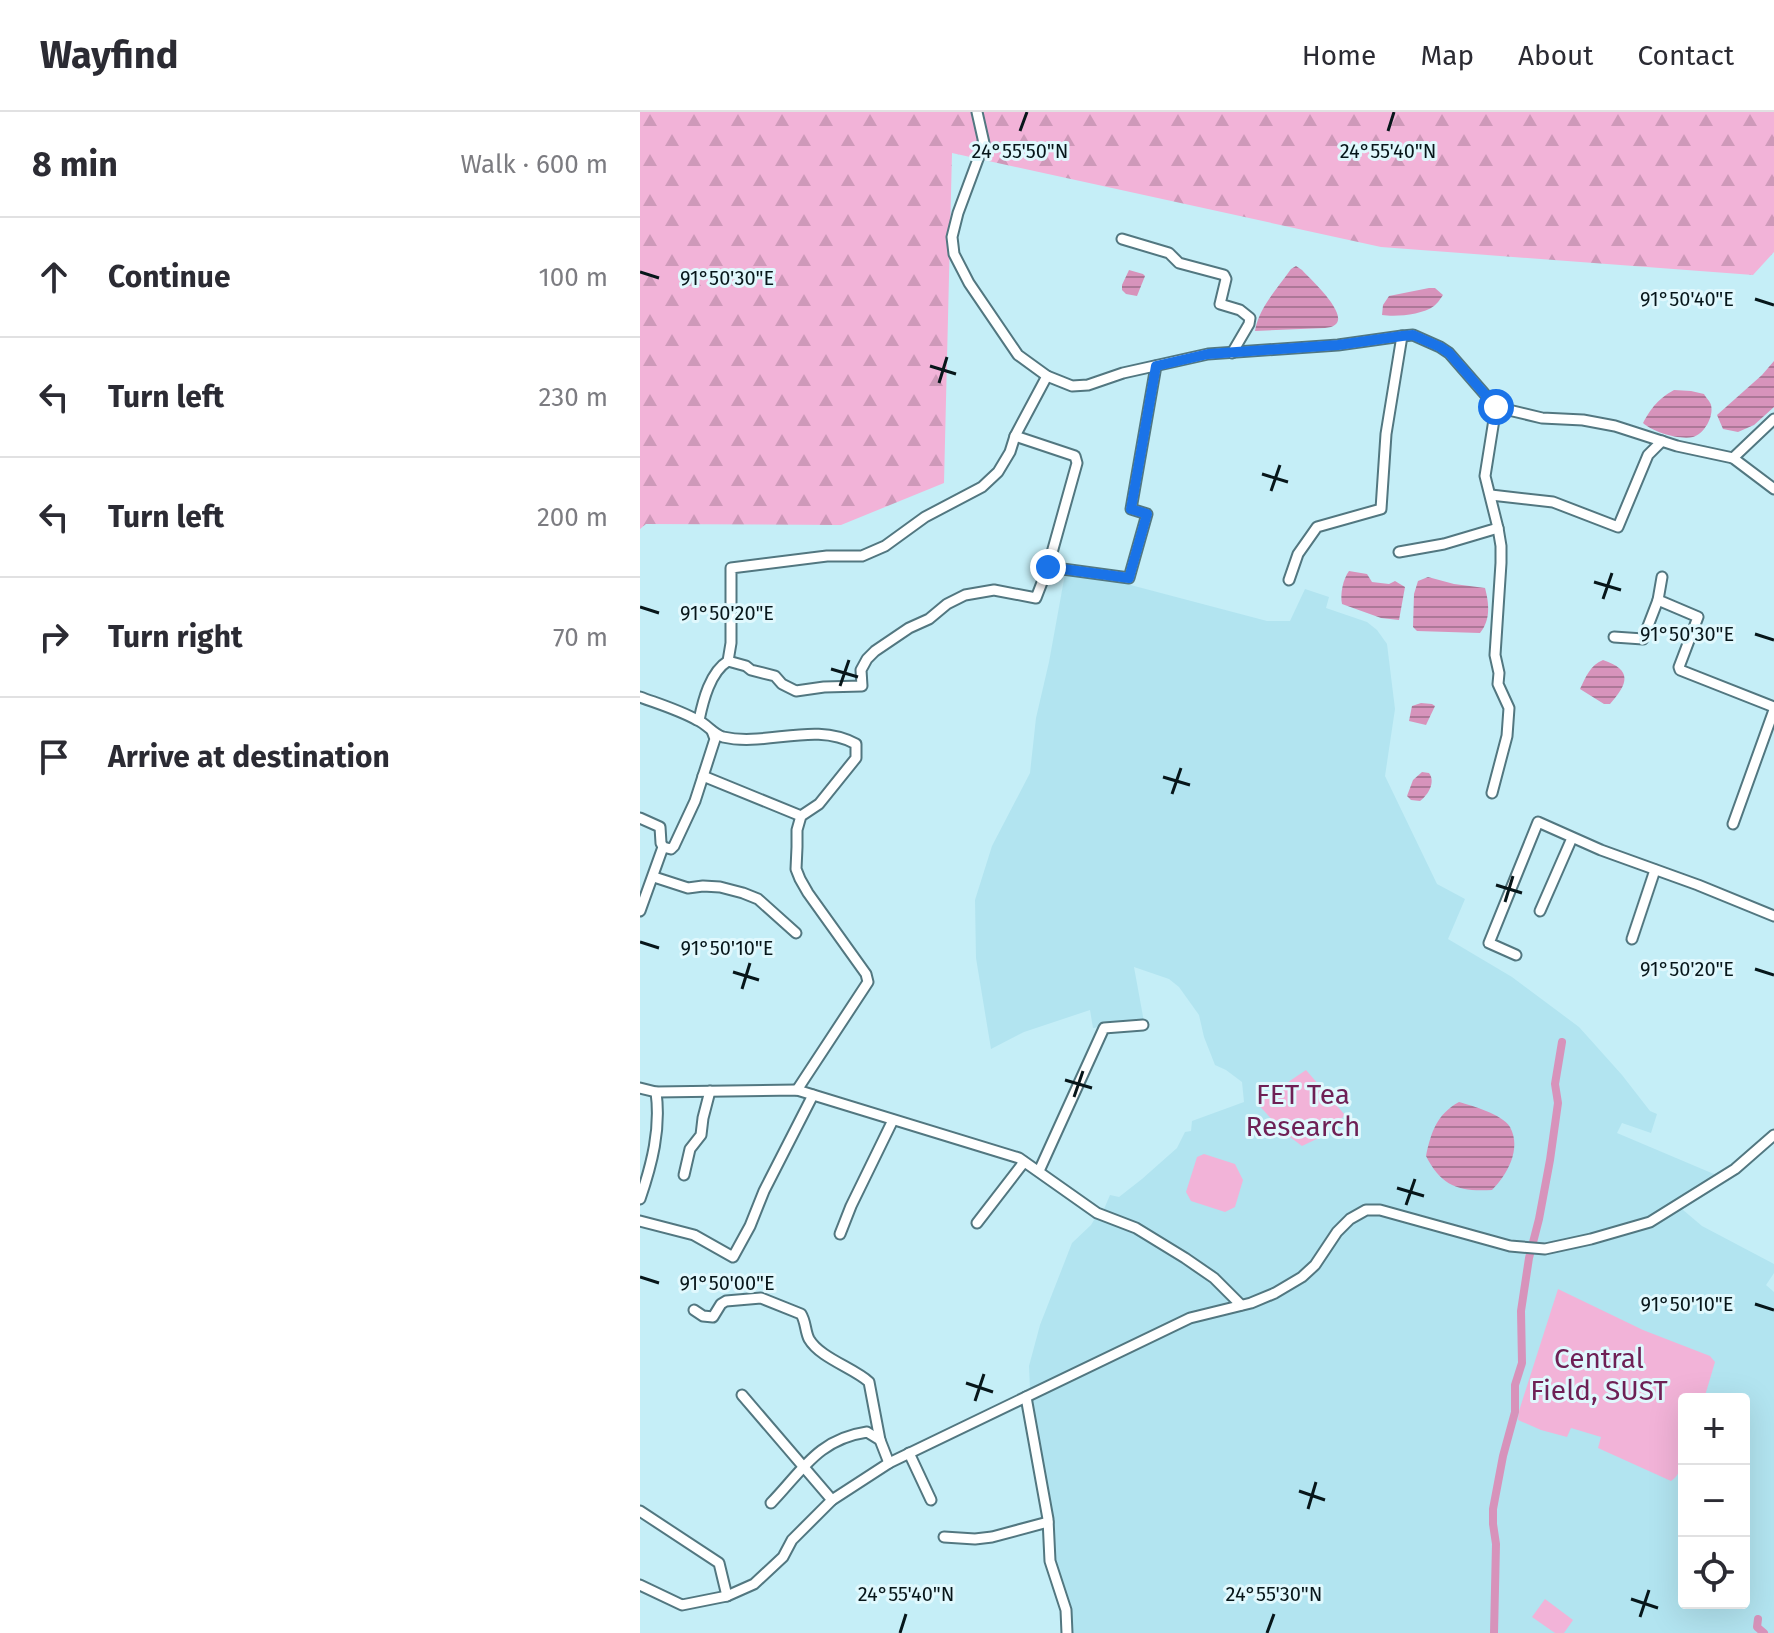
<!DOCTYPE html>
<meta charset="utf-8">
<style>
:root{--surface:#fff;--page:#f7f7f7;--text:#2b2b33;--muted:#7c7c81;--line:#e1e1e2}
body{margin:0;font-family:"Fira Sans",sans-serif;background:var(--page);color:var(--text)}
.controls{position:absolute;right:24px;bottom:24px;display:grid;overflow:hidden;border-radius:8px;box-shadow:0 8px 32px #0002}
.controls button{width:72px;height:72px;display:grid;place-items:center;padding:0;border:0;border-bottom:2px solid var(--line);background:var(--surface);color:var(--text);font:40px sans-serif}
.stop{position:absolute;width:24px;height:24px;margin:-18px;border:6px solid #1a73e8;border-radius:50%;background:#fff}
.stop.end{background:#1a73e8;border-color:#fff;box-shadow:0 2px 8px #0008}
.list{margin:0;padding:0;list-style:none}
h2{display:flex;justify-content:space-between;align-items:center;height:104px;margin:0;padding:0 32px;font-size:34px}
h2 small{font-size:26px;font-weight:400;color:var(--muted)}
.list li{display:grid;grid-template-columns:52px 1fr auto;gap:24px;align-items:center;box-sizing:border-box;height:120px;padding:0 32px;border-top:2px solid var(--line)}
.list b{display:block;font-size:30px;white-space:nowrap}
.list em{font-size:26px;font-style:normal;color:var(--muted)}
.icon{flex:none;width:44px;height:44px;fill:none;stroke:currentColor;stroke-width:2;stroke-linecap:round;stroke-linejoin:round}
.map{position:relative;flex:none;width:1134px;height:1521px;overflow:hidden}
header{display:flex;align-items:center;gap:48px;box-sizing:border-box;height:112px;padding:0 40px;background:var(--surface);border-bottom:2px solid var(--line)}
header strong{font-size:38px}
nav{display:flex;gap:44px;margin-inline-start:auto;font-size:28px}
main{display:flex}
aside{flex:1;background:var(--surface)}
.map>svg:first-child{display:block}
.built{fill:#b2e4f0;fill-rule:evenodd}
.green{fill:#f2b3d8}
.forest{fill:url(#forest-firs)}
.water{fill:url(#water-rules)}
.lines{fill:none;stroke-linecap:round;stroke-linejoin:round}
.canal{stroke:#d793bb;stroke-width:8}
.minor-casing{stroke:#527780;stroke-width:13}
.minor{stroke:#fff;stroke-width:9}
.route{stroke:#1a73e8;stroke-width:10}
.ticks{fill:none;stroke:#07161a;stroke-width:3}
.labels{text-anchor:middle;stroke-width:6;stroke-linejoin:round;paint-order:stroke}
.park-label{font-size:28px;fill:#6e2055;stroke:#e0f8fd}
.ticks-label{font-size:20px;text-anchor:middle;fill:#07161a;stroke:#e0f8fd;stroke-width:6;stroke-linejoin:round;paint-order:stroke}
</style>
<header>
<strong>Wayfind</strong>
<nav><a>Home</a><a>Map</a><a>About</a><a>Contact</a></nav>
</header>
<main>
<aside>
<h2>8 min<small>Walk · 600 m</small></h2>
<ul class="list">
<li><svg class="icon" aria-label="ahead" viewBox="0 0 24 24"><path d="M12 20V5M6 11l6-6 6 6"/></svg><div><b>Continue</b></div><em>100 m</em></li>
<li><svg class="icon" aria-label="left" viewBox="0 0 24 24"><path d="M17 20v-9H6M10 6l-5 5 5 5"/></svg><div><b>Turn left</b></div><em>230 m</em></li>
<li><svg class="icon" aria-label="left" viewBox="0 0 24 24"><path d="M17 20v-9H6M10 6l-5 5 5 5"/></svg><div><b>Turn left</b></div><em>200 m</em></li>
<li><svg class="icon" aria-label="right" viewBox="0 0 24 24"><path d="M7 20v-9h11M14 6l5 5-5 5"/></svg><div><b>Turn right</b></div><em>70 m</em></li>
<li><svg class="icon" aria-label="arrive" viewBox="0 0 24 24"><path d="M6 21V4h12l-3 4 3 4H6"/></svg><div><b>Arrive at destination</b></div></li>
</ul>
</aside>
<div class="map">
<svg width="1134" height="1521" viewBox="0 0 1134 1521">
<defs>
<pattern id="forest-firs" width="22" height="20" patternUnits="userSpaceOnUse" patternTransform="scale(2)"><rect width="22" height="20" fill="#f2b3d8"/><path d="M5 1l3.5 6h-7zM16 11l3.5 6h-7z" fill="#ce99b9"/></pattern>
<pattern id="water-rules" width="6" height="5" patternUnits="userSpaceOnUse" patternTransform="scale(2)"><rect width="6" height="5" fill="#d793bb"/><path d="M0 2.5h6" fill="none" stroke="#ac7797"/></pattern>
</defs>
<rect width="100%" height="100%" fill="#c5eef7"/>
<path class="built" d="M425 462 483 471 627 509H650L665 477 689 485 686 496 727 510 737 518 747 532 755 597 745 664 797 772 825 787 808 827 872 865 939 915 982 963 1010 999 1017 1002 1011 1021 982 1011 977 1021 1081 1065 1036 1092 1062 1114 1134 1152V1161L1126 1173 1134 1180V1521H433L430 1497 414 1453 408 1383 390 1277 389 1254 400 1213 432 1131 451 1113 457 1103 461 1104 470 1083 479 1085 502 1067 537 1036 545 1020 551 1019 552 1009 604 990 602 970 586 958 575 953 564 925 559 903 539 875 529 867 494 855 504 910 453 916 450 898 384 920 351 937 336 846 335 788 352 734 390 661 396 606 409 550ZM1044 1287H1104V1491H1044Z"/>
<g class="green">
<path d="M666 958 705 1003 685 1023 662 1034 642 1019 617 991Z"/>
<path d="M564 1042 595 1052 603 1068 595 1095 585 1100 551 1089 546 1080 557 1045Z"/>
<path d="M918 1177 1003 1218 1070 1244 1075 1250 1064 1287H1044C1044 1309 1051 1357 1031 1369L958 1336 961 1325 931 1316 927 1325 901 1318 878 1308 879 1299Z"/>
<path d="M905 1487 933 1508 924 1521H915L892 1505Z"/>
</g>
<path class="forest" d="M0 0H1134V140L1113 163 741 135 312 41 304 371 201 413 6 412 0 417Z"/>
<g class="water">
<path d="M656 154 662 158C670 167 722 213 685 216L615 219C619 195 638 176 651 157Z"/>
<path d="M489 158 503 162 505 164 497 184 486 182 482 178V173Z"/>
<path d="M789 176H795L803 183C801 186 797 192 794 194 782 203 756 205 742 203L743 193 749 184Z"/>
<path d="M1134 249V295L1114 313 1098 320 1083 317 1077 303 1122 263Z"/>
<path d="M1034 278 1051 279 1064 282C1066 286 1070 289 1071 293 1074 305 1064 322 1053 325 1039 328 1013 320 1003 311 1012 295 1018 287 1034 278Z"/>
<path d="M709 459 727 462 732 470 749 472 755 469 765 475 759 508 741 506 702 492C700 482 703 467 709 459Z"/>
<path d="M788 465 814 472 845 476C849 491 851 508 840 521L777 519 773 515 774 482 778 469Z"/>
<path d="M963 548C993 558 988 572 970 592H964L940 577C946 565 950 553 963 548Z"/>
<path d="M781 591 792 592 795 594 786 613 769 609 772 594Z"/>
<path d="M782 660 789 661C796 670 788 683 780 689L771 688 767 684 773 668Z"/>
<path d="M819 990C833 994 862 1002 870 1015 882 1037 867 1063 852 1078 819 1080 801 1074 786 1044 791 1020 797 1002 819 990Z"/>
</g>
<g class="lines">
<g class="canal">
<path d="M1118 1507 1117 1515 1124 1521"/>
<path d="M854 1521 856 1432 853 1412V1397L863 1344 875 1300V1273L882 1251 881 1199 889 1146 899 1107 910 1048 918 991 915 972 922 930"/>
</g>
<defs>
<g id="minor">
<path d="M337 0 344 31 318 101 312 125 314 142 329 171 378 243 407 264 432 274 448 273 483 261 568 242 698 233 762 224 773 223 800 235 809 241 856 295 902 306 943 308 975 314 1037 334 1093 346 1134 307"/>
<path d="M482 127 529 141 539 151 584 163 586 167 580 192 600 198 610 206 609 212 592 241"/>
<path d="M375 324 435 344 437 351 408 455"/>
<path d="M1093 346 1134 377"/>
<path d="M851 383 913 390 978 415 1008 343 1022 329"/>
<path d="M759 440 804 432 858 416 845 364 856 295"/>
<path d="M1022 465 1018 488 1058 505 1039 555 1040 558 1134 595"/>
<path d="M649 468 658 442 677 415 741 397 746 322 762 224"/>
<path d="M974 525 1003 527 1018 488"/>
<path d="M88 549 106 554 111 558 135 564 142 572 156 579 184 575 222 574 221 558 227 547 235 539 269 516 289 507 307 492 325 483 354 478 396 486 408 455 489 466 507 402 491 397 516 254"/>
<path d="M0 585C19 592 39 598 57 608 67 612 73 622 83 625 127 635 174 609 216 632V646L179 692 161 704 157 718V735L156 757 160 767 168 781 226 862 228 870 157 978"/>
<path d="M59 608C63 589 70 560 88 549L91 531V456L187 444H222L245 434 285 405 342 375 358 360 370 340 375 324 407 264"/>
<path d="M63 664 161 704"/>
<path d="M852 681 867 624 869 596 858 572 859 561 855 543 861 451V434L858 416"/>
<path d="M0 706 20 715 21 731 23 735 0 799"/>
<path d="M1093 712 1134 598"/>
<path d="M23 735 31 737 34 734 55 689 75 627 72 619"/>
<path d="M14 765 48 776 63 774 80 775 103 781 118 787 156 821"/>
<path d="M900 799 932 726"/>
<path d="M992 827 1015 758"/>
<path d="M876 843 849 831 898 710 961 738 1058 773 1134 804"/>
<path d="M0 976 16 980 157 978 379 1046 457 1101 496 1116 545 1146 574 1166 601 1193"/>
<path d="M399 1059 464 916 503 913"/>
<path d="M44 1063 50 1037 61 1023 63 1006 70 979"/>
<path d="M0 1087C12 1052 21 1017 16 980"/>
<path d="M0 1109 54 1123 93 1145 110 1114 124 1079 173 983"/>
<path d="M337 1111 384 1050"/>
<path d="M200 1122 211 1094 253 1008"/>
<path d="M54 1198 63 1204 73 1205 81 1192 86 1189 121 1186 161 1202C166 1210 165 1219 169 1227 180 1246 214 1256 229 1270L240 1328"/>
<path d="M102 1283 192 1388"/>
<path d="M386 1285 408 1407 410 1449 426 1498 427 1521"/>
<path d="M269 1341 291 1388"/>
<path d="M131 1391C162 1359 178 1327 227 1320L240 1328 249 1351"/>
<path d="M0 1399 79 1451 87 1484"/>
<path d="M304 1425 335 1427 352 1425 408 1410"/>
<path d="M0 1473 42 1493 87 1484 114 1472 143 1445 152 1428 192 1388 249 1351 550 1206 611 1191 635 1181 662 1165 675 1153 697 1120 710 1107 726 1098H740L870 1134 905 1137 951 1127 1010 1110 1095 1057 1134 1023"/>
</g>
</defs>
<use href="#minor" class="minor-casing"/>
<use href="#minor" class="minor"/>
</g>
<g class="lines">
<path class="route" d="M408 455 489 466 507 402 491 397 516 254 568 242 698 233 762 224 773 223 800 235 809 241 856 295"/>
</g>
<path class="ticks" d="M380 19 387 0M748 19 754 0M0 160 19 166M1115 187 1134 193M290 254 316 262M299 271 307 245M622 362 648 370M631 379 640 353M954 470 981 478M963 487 972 461M0 495 19 501M1115 522 1134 528M191 557 218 565M200 574 209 548M523 665 550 673M532 682 541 656M856 773 882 781M865 790 873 764M0 830 19 836M1115 857 1134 863M93 860 119 868M102 877 110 851M425 968 452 976M434 985 443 959M757 1076 784 1084M766 1093 775 1067M0 1165 19 1171M1115 1192 1134 1198M326 1271 353 1280M335 1289 344 1262M659 1379 685 1388M668 1397 676 1370M991 1487 1018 1496M1000 1505 1009 1478M260 1521 266 1502M627 1521 634 1502"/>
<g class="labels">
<g class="park-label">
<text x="663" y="992">FET Tea<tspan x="663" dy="32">Research</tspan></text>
<text x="959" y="1256">Central<tspan x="959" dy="32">Field, SUST</tspan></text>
</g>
</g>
<g class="ticks-label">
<text x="380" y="46">24°55'50"N</text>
<text x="748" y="46">24°55'40"N</text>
<text x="87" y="173">91°50'30"E</text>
<text x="1047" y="194">91°50'40"E</text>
<text x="87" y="508">91°50'20"E</text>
<text x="1047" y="529">91°50'30"E</text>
<text x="87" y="843">91°50'10"E</text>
<text x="1047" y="864">91°50'20"E</text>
<text x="87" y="1178">91°50'00"E</text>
<text x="1047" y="1199">91°50'10"E</text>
<text x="266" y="1489">24°55'40"N</text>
<text x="634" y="1489">24°55'30"N</text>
</g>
</svg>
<div class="controls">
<button>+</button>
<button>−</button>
<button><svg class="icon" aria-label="locate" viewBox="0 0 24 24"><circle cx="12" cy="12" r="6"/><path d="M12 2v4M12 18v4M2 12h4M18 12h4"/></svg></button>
</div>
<div class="stop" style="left:856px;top:295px"></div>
<div class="stop end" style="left:408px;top:455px"></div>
</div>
</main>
